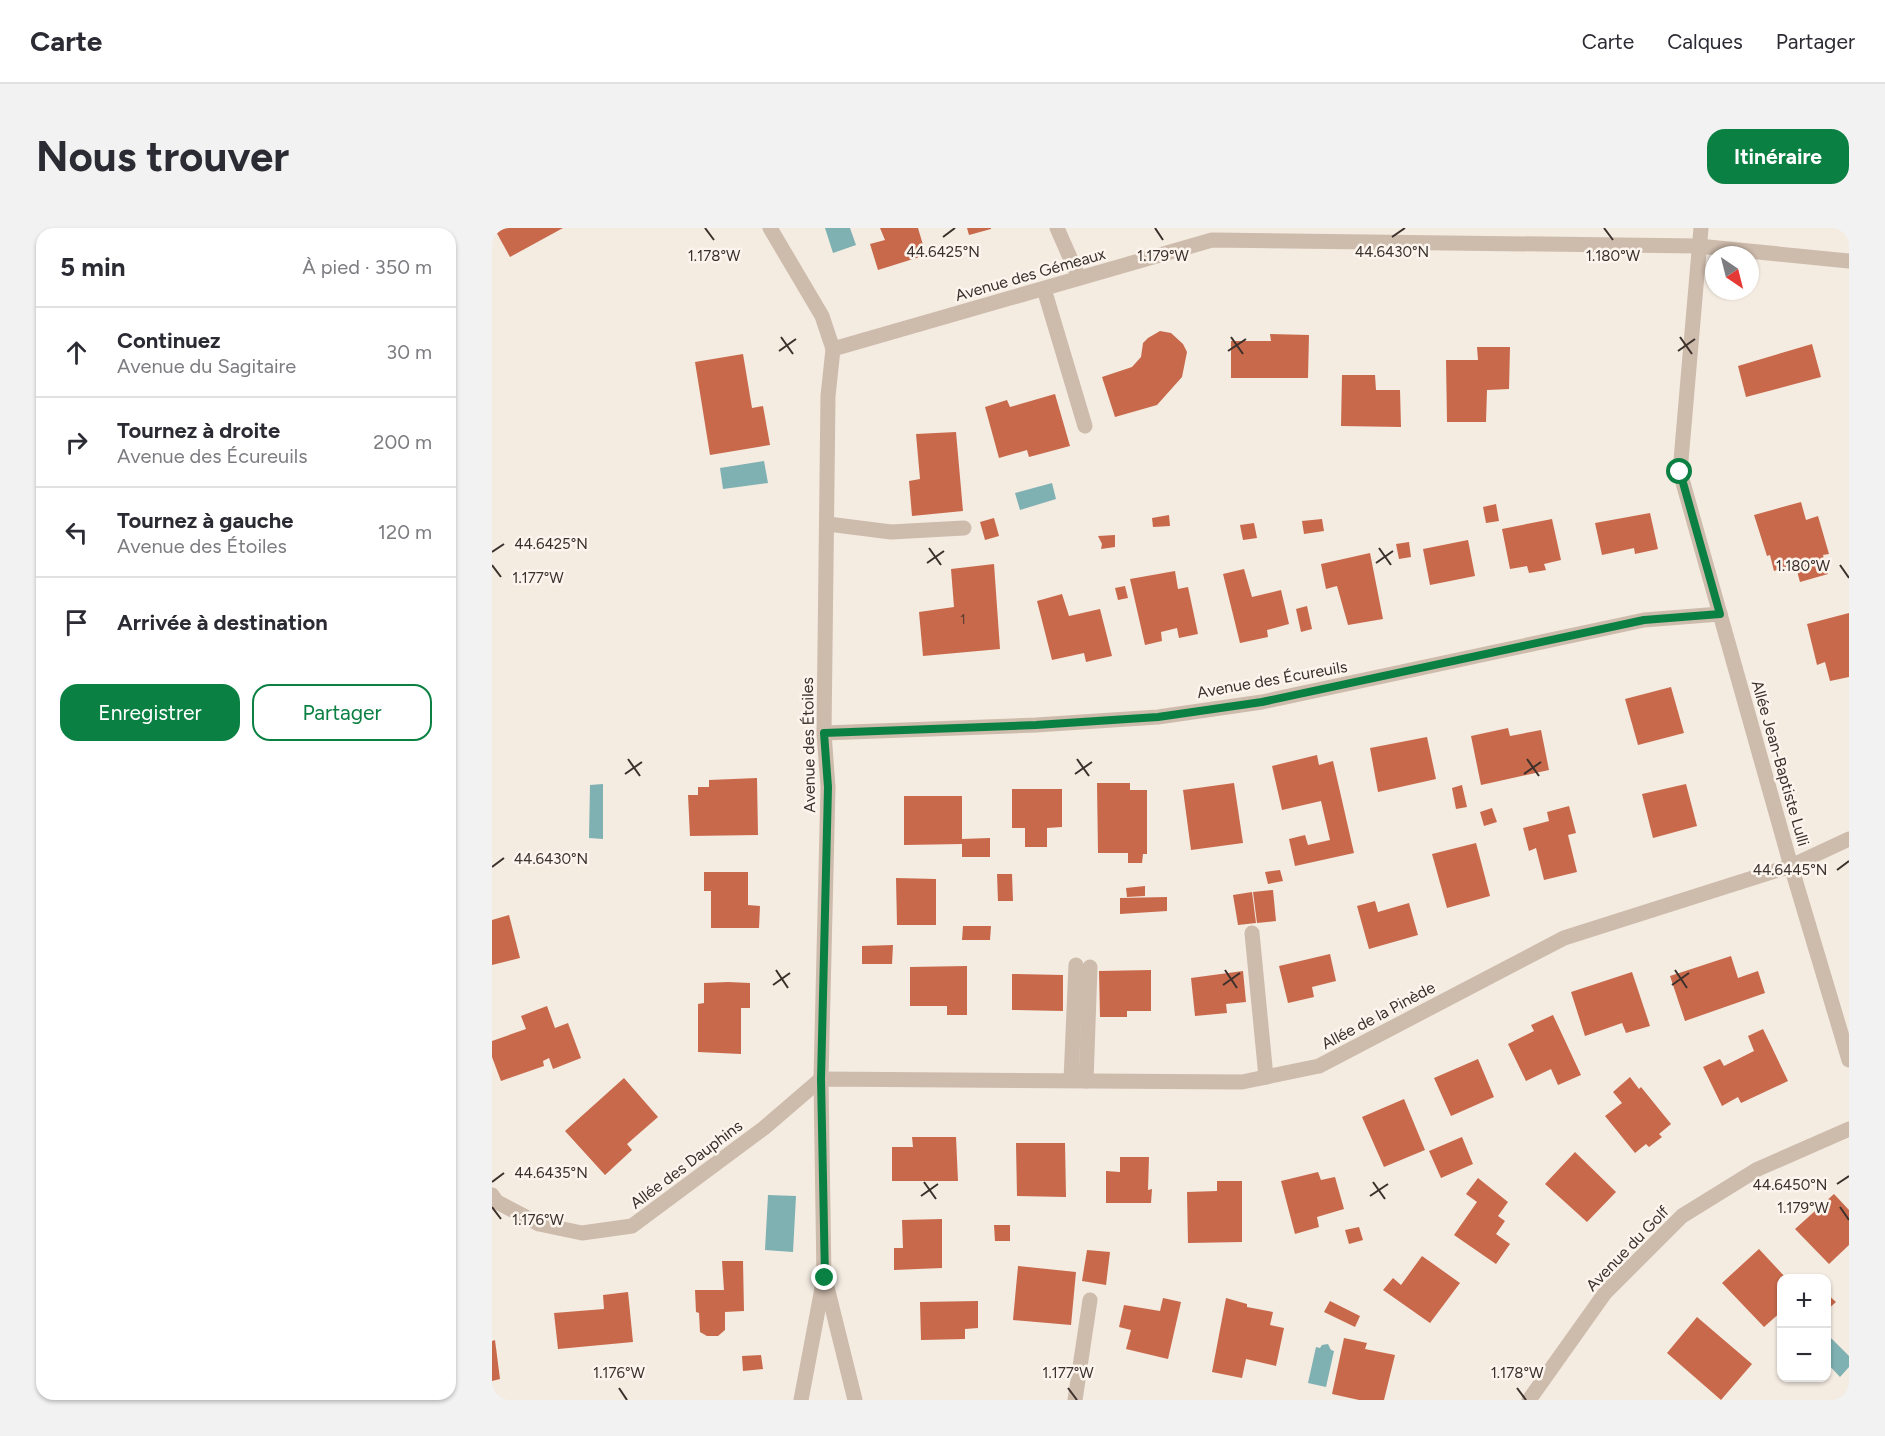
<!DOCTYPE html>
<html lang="fr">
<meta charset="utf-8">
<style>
:root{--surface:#fff;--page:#f2f2f3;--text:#2b2b33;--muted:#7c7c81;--line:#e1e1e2;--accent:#0b8043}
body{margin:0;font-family:Figtree,sans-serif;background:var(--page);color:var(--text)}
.controls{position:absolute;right:18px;bottom:18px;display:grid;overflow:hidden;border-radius:12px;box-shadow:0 2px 4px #0004}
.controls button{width:54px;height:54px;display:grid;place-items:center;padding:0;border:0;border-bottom:2px solid var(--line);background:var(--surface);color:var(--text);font:30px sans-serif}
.compass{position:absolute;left:1213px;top:18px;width:54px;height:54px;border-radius:50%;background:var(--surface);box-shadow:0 2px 4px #0004;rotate:145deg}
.stop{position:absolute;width:18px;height:18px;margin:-14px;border:4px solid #0b8043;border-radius:50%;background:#fff}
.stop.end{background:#0b8043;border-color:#fff;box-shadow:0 2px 6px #0008}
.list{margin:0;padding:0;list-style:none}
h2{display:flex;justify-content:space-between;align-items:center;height:78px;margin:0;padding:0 24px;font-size:26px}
h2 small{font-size:20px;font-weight:400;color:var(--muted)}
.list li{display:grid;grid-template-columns:39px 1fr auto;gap:18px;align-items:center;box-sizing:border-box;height:90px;padding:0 24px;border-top:2px solid var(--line)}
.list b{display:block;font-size:22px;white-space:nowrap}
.list p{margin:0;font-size:20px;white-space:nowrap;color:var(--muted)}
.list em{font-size:20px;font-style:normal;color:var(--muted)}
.actions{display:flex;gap:12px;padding:18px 24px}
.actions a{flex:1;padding:14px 0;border:2px solid var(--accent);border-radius:18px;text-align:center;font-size:21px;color:var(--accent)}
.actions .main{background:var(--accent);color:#fff}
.icon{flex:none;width:33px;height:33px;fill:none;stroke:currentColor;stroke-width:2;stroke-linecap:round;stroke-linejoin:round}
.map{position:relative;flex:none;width:1357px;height:1172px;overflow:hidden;border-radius:18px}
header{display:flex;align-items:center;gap:36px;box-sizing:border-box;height:84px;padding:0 30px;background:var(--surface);border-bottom:2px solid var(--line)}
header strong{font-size:28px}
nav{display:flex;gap:33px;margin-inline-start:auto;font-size:21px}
.intro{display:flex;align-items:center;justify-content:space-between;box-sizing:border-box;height:144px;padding:0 36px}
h1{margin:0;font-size:42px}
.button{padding:15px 27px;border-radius:18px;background:var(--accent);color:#fff;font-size:21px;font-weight:700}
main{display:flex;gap:36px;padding:0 36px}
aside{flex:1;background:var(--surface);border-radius:18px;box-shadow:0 2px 4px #0004}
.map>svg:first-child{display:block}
.water{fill:#7fb0b2}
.building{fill:#c8694b}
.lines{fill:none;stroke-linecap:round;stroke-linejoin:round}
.lane{stroke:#cdbbac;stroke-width:15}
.street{stroke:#cdbbac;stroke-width:15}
.route{stroke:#0b8043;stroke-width:8}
.ticks{fill:none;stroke:#3b302b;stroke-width:2}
.labels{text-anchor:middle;stroke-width:5;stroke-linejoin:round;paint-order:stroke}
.number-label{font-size:14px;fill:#5e3e33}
.street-label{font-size:16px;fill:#3b302b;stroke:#fbf5ee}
.ticks-label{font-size:15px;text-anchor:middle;fill:#3b302b;stroke:#fbf5ee;stroke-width:5;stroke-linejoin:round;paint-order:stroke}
</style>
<header>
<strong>Carte</strong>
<nav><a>Carte</a><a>Calques</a><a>Partager</a></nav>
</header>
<div class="intro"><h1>Nous trouver</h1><a class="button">Itinéraire</a></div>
<main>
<aside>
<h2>5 min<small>À pied · 350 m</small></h2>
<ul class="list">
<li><svg class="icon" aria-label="ahead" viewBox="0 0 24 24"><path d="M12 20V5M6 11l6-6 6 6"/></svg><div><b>Continuez</b><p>Avenue du Sagitaire</p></div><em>30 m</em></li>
<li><svg class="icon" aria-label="right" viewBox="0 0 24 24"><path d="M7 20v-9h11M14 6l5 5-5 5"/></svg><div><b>Tournez à droite</b><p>Avenue des Écureuils</p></div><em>200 m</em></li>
<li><svg class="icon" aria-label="left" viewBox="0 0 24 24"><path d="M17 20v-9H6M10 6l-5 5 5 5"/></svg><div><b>Tournez à gauche</b><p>Avenue des Étoiles</p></div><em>120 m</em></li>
<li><svg class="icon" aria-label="arrive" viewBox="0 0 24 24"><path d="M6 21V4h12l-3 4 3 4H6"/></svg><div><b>Arrivée à destination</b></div></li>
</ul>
<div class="actions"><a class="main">Enregistrer</a><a>Partager</a></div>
</aside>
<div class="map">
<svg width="1357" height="1172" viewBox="0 0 1357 1172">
<rect width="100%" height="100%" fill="#f4ebe1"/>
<g class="water">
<path d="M333 0H358L364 17 341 25Z"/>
<path d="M272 233 276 255 231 261 228 240Z"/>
<path d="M560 255 564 271 528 282 523 265Z"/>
<path d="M111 556V611L97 610 98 557Z"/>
<path d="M276 967 304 968 301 1024 273 1022Z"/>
<path d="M1335 1106 1357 1128V1139L1348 1149 1335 1135Z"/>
<path d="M836 1116 839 1122 842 1123 834 1159 816 1155 824 1119 828 1120 830 1117Z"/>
</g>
<g class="building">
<path d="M2 0H71L18 29Z"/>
<path d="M388 0H426L434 27 386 42 378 16 393 12Z"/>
<path d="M475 0H499V1L477 7Z"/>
<path d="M668 103 679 105 691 116 695 124 690 149 665 177 623 189 610 149 640 139 649 129 651 115 656 110Z"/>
<path d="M778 106 817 107 816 150H739V113H779Z"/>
<path d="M1320 116 1329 149 1254 169 1246 138Z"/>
<path d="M985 119H1018L1017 161 995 162 994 194H955L954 132H986Z"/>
<path d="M251 126 260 180 271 178 278 217 218 227 203 134Z"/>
<path d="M850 147H883L884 162H908L909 199 849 198Z"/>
<path d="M563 166 578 218 537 229 535 222 507 230 493 179 515 172 518 179Z"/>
<path d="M464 204 471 283 420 288 417 253 428 251 424 206Z"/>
<path d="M1309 274 1314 292 1326 288 1337 326 1331 327 1336 346 1308 354 1303 336 1282 343 1278 327 1275 328 1262 287Z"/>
<path d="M1004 276 1007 293 994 295 991 279Z"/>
<path d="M1158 285 1166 321 1143 326 1142 320 1110 327 1103 295Z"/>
<path d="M677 287 678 298 661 299 660 290Z"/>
<path d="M502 290 507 308 493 312 488 294Z"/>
<path d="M830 291 832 303 812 306 810 293Z"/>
<path d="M1060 291 1069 332 1052 336 1054 342 1037 345 1035 338 1018 341 1010 301Z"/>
<path d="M762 295 765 310 751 312 748 297Z"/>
<path d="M623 307V319L609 321 610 316 606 308Z"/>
<path d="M976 312 983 348 938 357 931 321Z"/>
<path d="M917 314 919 329 907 331 904 316Z"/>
<path d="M878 325 891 391 856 397 845 358 834 361 829 336Z"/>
<path d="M502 336 508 421 431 428 427 384 462 379 459 341Z"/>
<path d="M752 341 760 369 789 362 797 396 775 402 776 409 748 415 731 346Z"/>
<path d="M683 343 686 361 696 359 706 406 687 410 685 400 669 404 670 413 653 417 638 351Z"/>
<path d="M633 358 636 370 626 372 623 360Z"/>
<path d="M570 366 577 388 608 381 620 428 594 434 592 425 560 432 545 373Z"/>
<path d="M815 378 820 401 809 404 804 381Z"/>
<path d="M1357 385V449L1338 453 1333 434 1325 437 1315 396Z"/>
<path d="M1179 459 1192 505 1146 517 1133 471Z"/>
<path d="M1016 500 1018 508 1049 502 1057 542 989 557 979 508Z"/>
<path d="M935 509 944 551 886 564 878 520Z"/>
<path d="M825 527 827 537 841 533 862 625 803 638 797 611 813 607 816 617 838 612 829 573 790 582 780 538Z"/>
<path d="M265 550 266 607 198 608 196 567H206V559H217V552Z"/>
<path d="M605 555H638V562H655V626H651L650 635H636V625H606Z"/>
<path d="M742 555 751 615 699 622 691 562Z"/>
<path d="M1194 556 1205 598 1161 610 1150 566Z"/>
<path d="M970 557 975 579 964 581 960 560Z"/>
<path d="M520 561H570V599L555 600V619H533V600H520Z"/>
<path d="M412 568H470V611L498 610V629H470V616L412 617Z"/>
<path d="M1077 578 1084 605 1076 607 1085 644 1052 652 1044 620 1037 623 1031 600 1057 593 1055 584Z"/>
<path d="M1000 580 1005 594 992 598 988 584Z"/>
<path d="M984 615 998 668 955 680 940 626Z"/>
<path d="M788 642 791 653 776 656 773 644Z"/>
<path d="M212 644H256V677L268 678 267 700H219V663H212Z"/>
<path d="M505 646H520L521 673H506Z"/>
<path d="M404 650 444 651V697H405Z"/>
<path d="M653 658V668L635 669 634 660Z"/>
<path d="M781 662 784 693 765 695 761 664Z"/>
<path d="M760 664 764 695 746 697 741 667Z"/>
<path d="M675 669V683L628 686V670Z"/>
<path d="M883 673 886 684 917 675 926 707 877 721 865 678Z"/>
<path d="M17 687 28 730 0 737V692Z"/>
<path d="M471 698H499L498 712H470Z"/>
<path d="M401 717 400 736H370V718Z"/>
<path d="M838 726 844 753 820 759 822 769 796 775 787 738Z"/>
<path d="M1239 728 1246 750 1266 743 1273 765 1193 793 1178 748Z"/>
<path d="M475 738V787H455V778H418V739Z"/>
<path d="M659 742V783H635V789H608L607 743Z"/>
<path d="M751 743 754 774 734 776 735 785 703 788 699 750Z"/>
<path d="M1140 744 1158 798 1134 805 1130 795 1093 808 1079 764Z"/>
<path d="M520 746 571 747V783L520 782Z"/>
<path d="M236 754 258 755V780H249V826L206 824V776L212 775V755Z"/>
<path d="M55 778 63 800 76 795 89 830 61 841 57 830 51 833 52 838 9 853 0 829V813L34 801 29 788Z"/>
<path d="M1061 787 1089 847 1066 857 1059 841 1034 853 1016 816 1042 803 1039 797Z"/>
<path d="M1271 801 1296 853 1249 875 1246 869 1230 878 1211 839 1228 831 1232 838 1262 823 1256 808Z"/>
<path d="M986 831 1002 869 959 888 942 850Z"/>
<path d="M1138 849 1147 861 1149 859 1179 896 1167 906 1170 909 1157 919 1154 916 1143 925 1113 888 1130 875 1121 864Z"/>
<path d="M132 850 166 889 135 916 140 922 113 947 73 903Z"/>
<path d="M912 871 933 922 892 939 870 889Z"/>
<path d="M420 909H464L466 953H400V919H421Z"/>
<path d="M970 909 981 936 949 950 937 923Z"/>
<path d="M524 915H573L574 969 525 968Z"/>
<path d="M1083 924 1124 964 1095 994 1053 956Z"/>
<path d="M628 929H657L656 962 660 961 659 975H614V943L628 944Z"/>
<path d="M826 944 829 952 843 949 852 981 825 989 827 999 803 1006 789 953Z"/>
<path d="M986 950 1016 974 1006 988 1013 993 1004 1006 1018 1016 1004 1036 962 1007 985 974 974 966Z"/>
<path d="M725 953H750V1014L696 1015 695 964 725 963Z"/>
<path d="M1342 966 1357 982V1017L1337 1036 1303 1001Z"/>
<path d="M450 991V1040L402 1042V1020H411L410 992Z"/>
<path d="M502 997H518V1013H503Z"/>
<path d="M867 999 871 1012 857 1016 853 1002Z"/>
<path d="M1267 1021 1294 1050H1290V1083L1272 1099 1230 1055Z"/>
<path d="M595 1022 618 1024 614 1057 590 1053Z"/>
<path d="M930 1028 968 1055 938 1095 891 1062 901 1050 909 1057Z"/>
<path d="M230 1033H251L252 1083 233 1084V1102L226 1108H215L208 1104 207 1085 204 1084 203 1062H232Z"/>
<path d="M526 1038 584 1044 579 1097 521 1092Z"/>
<path d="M136 1064 141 1114 66 1121 62 1085 112 1081 111 1067Z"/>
<path d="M1334 1065 1344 1074 1334 1083Z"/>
<path d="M671 1070 689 1074 676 1131 634 1121 639 1102 627 1099 632 1077 668 1083Z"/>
<path d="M734 1070 755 1076V1079L781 1084 778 1097 792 1100 784 1138 754 1131 750 1150 720 1144Z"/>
<path d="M486 1073V1100L473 1101V1111L429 1112 428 1074Z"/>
<path d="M838 1073 868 1088 863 1099 832 1084Z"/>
<path d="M1205 1089 1260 1136 1229 1172 1175 1125Z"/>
<path d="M852 1110 875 1115 873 1121 903 1127 892 1172H867L840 1166Z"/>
<path d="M3 1112 8 1151 0 1153V1113Z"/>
<path d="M269 1127 271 1141 251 1143 250 1128Z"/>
</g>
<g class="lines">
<g class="lane">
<path d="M565 0 587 50"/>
<path d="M552 61 593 198"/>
<path d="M336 296 399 304 472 300"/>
<path d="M760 705 774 849"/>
<path d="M579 852 584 737"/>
<path d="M594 853 598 739"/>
<path d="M583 1172 598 1072"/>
</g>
<g class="street">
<path d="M278 0 330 88 341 121 336 168 332 505 336 559 329 851 332 1050 309 1172"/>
<path d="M1209 0 1188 244 1299 638 1357 832"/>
<path d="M341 121 720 12 1206 18 1357 33"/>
<path d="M332 505 544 497 666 489 770 474 1152 392 1228 386"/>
<path d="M0 967 5 974 47 996 90 1005 140 998 272 900 329 851 750 854 827 838 1072 710 1299 638 1357 611"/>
<path d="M334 1055 363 1172"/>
<path d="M1037 1172 1113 1065 1190 988 1266 941 1357 901"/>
</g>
</g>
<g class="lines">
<path class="route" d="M333 1050 329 851 336 559 332 505 544 497 666 489 770 474 1152 392 1228 386 1188 244"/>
</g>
<path class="ticks" d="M213 0 222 12M663 0 671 12M1112 0 1121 12M451 9 463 0M900 9 913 0M289 109 301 126M739 109 751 126M1188 109 1200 126M287 123 304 111M736 123 754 111M1186 123 1203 111M437 320 449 337M887 320 899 337M0 324 12 316M435 335 452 323M884 335 901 323M0 337 9 349M1348 337 1357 350M136 531 148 548M585 531 597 548M1035 531 1047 548M133 546 150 534M583 546 600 534M1032 546 1049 534M0 639 12 630M1345 642 1357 633M284 742 296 760M733 742 745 760M1183 742 1195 760M281 757 298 745M731 757 748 745M1180 757 1197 745M0 954 12 945M432 954 444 971M881 954 893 971M1345 956 1357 948M429 968 446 956M878 968 896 956M0 979 9 991M1348 979 1357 992M127 1160 135 1172M576 1160 585 1172M1025 1160 1034 1172"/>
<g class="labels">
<g class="number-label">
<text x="471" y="396">1</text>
</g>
<g class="street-label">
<text transform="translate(538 46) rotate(-16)" y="6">Avenue des Gémeaux</text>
<text transform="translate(780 451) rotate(-10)" y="6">Avenue des Écureuils</text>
<text transform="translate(316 517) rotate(-91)" y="6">Avenue des Étoiles</text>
<text transform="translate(1289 535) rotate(74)" y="6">Allée Jean-Baptiste Lulli</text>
<text transform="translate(886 787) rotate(-28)" y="6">Allée de la Pinède</text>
<text transform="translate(194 936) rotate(-37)" y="6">Allée des Dauphins</text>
<text transform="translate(1135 1020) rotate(-46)" y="6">Avenue du Golf</text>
</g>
</g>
<g class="ticks-label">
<text x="451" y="29">44.6425°N</text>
<text x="900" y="29">44.6430°N</text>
<text x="222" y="33">1.178°W</text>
<text x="1121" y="33">1.180°W</text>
<text x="671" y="33">1.179°W</text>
<text x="59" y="321">44.6425°N</text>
<text x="1311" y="343">1.180°W</text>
<text x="46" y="355">1.177°W</text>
<text x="59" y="636">44.6430°N</text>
<text x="1298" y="647">44.6445°N</text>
<text x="59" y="950">44.6435°N</text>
<text x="1298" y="962">44.6450°N</text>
<text x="1311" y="985">1.179°W</text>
<text x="46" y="997">1.176°W</text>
<text x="127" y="1150">1.176°W</text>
<text x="576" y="1150">1.177°W</text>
<text x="1025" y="1150">1.178°W</text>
</g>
</svg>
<div class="controls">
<button>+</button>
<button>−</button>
</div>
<svg class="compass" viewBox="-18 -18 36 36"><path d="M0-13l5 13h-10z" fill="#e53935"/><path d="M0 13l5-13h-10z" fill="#7c7c81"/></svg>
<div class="stop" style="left:1188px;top:244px"></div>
<div class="stop end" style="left:333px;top:1050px"></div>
</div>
</main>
